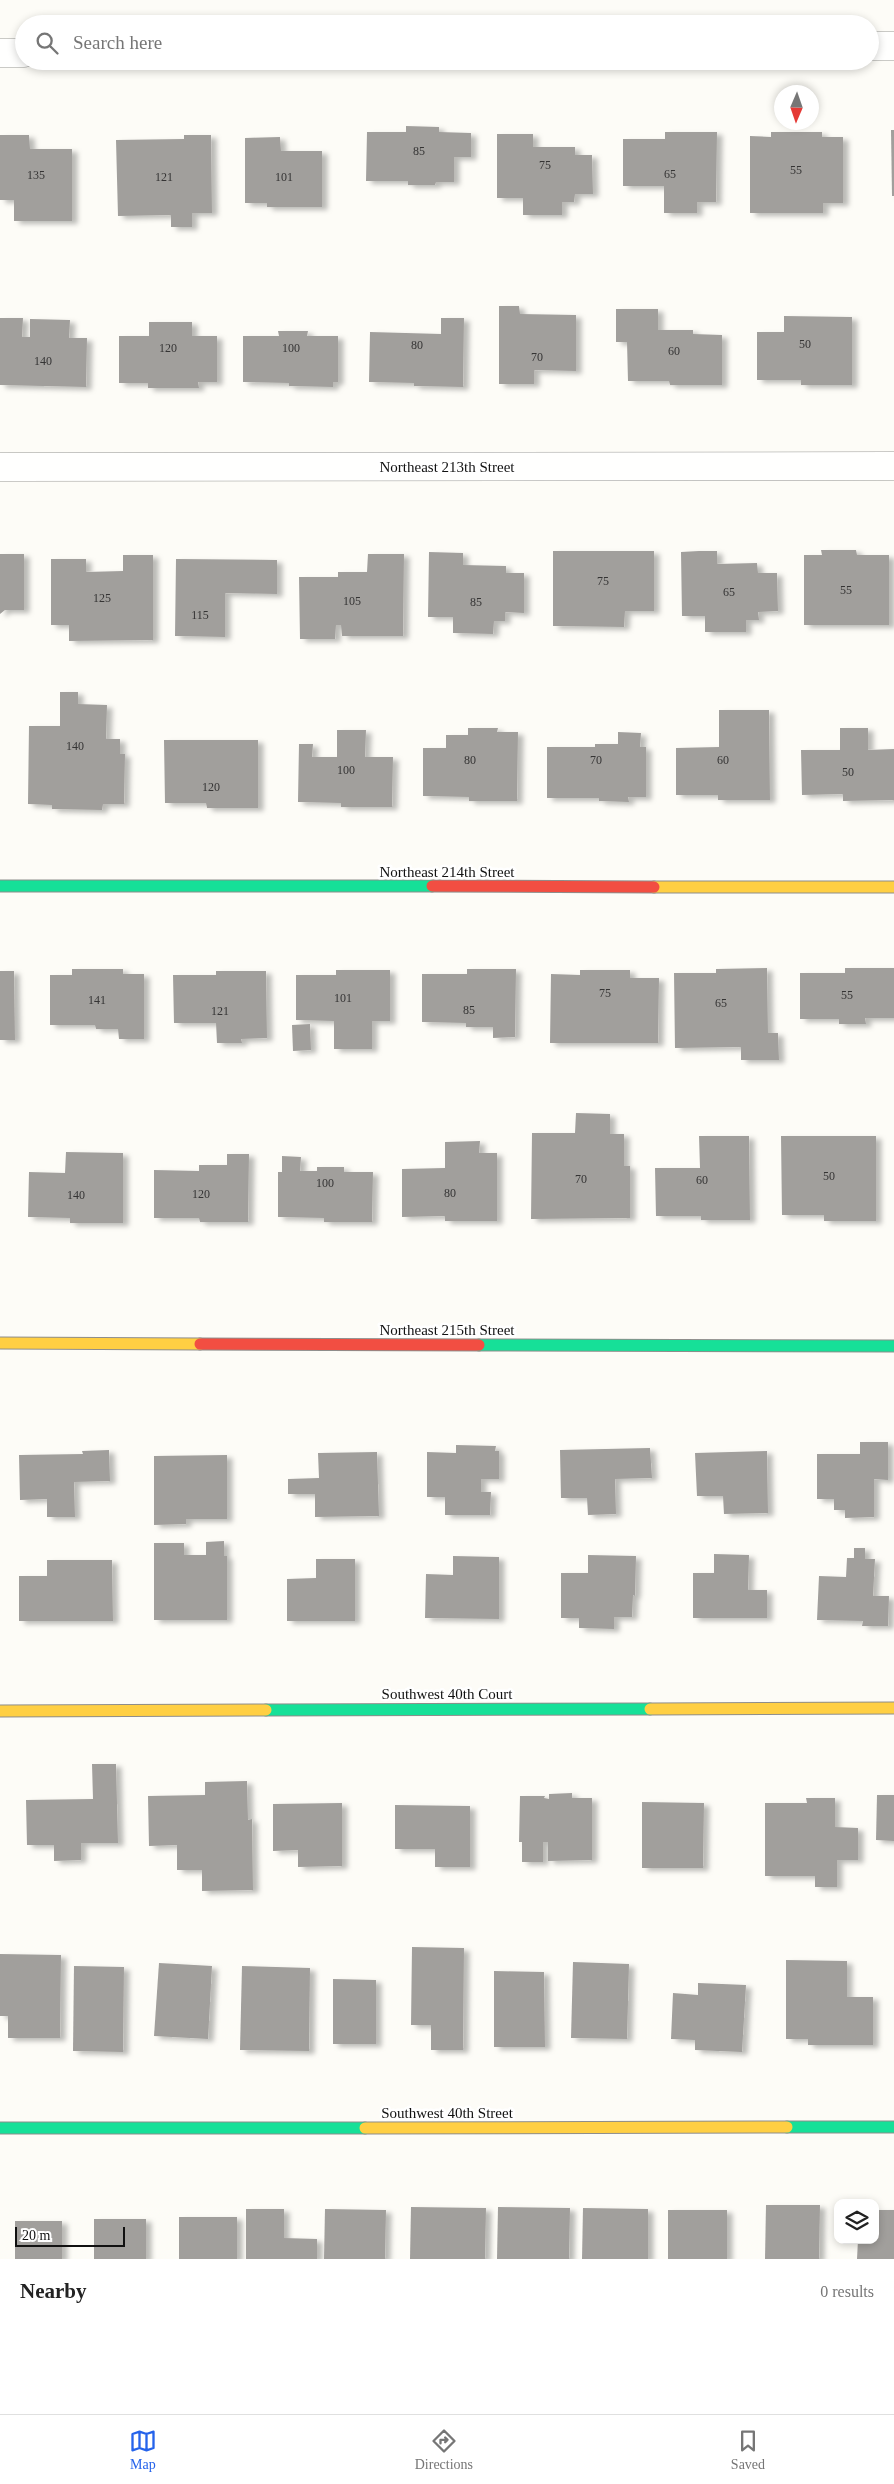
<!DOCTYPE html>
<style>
:root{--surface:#fff;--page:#f2f2f2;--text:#222;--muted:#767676;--line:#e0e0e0;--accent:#2563eb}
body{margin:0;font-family:"Times New Roman",serif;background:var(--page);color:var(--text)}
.controls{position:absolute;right:15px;bottom:15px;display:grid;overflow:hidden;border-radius:10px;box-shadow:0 2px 8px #0003}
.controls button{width:45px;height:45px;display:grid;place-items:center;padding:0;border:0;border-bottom:1px solid var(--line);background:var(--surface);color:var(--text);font:25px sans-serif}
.compass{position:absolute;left:774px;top:85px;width:45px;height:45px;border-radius:50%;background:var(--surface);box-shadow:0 2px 8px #0003;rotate:182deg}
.scale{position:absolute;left:15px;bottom:12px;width:110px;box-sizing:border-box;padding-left:5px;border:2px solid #111;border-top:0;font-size:14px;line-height:18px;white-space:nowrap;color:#111;-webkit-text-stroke:4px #fff;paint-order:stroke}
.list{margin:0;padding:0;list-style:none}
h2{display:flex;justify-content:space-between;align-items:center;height:65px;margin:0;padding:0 20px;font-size:21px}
h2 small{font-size:16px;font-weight:400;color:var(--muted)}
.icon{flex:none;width:28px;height:28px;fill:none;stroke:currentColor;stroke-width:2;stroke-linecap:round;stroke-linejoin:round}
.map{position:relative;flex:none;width:894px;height:2259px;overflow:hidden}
.search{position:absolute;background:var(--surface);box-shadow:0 2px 8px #0003;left:15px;right:15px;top:15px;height:55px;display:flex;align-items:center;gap:12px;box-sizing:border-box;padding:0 18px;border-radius:28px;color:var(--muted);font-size:19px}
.sheet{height:155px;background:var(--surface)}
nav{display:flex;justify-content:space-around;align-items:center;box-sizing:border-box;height:70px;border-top:1px solid var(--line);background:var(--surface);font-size:14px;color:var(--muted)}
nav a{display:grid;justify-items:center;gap:2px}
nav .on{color:var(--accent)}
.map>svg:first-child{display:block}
.building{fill:#a19f9c;filter:url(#shadow)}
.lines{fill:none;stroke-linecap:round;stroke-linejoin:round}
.street-casing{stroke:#979795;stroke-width:29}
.fast-casing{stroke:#8e8d8b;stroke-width:13}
.slow-casing{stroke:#8e8d8b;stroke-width:13}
.jam-casing{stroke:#8e8d8b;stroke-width:13}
.street{stroke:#fffffe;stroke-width:28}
.fast{stroke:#16e098;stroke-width:11}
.slow{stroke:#ffcf43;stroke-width:11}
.jam{stroke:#f24e42;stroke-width:11}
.labels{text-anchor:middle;stroke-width:5;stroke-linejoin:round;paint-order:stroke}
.number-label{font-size:12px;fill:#353434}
.street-label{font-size:15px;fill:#111;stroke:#fff}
</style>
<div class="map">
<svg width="894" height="2259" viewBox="0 0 894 2259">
<defs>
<filter id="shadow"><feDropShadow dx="5.5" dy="3" stdDeviation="2.5" flood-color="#0004"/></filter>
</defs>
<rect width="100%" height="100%" fill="#fdfcf7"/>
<g class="building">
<path d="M406 126 439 127V132L471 133V157H454V182H436L435 185H408V181H366L367 132H406Z"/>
<path d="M891 130H894V196H892Z"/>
<path d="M665 132H717L716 202H697V213H664V186H623V139H665Z"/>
<path d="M771 132H822V137H843V203H823V213H750V136L771 137Z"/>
<path d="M497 134H533V147H575V155H592L593 194H575L574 202H562V215H523V198H497Z"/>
<path d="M0 135H29L30 149H72V221H14V200H0Z"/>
<path d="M184 135H211L212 213H192V227H171V215L118 216 116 140 184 139Z"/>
<path d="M280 137 281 151H322V207H267V203H245V138Z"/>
<path d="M499 306H519L520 314 576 315V371L534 370V384H499Z"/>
<path d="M616 309H658V330H693V334L722 335V385H670L669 381H628L627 342H616Z"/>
<path d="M784 316 852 317V385H801V380H757V332H784Z"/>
<path d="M0 318H23L22 337H30V319L70 320 69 338H87L86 387 0 385Z"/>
<path d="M441 318H464L463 387 414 386V383L369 382 370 332 441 334Z"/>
<path d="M149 322H192V336H217V382H198L199 388H148V383H119V336H149Z"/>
<path d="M278 331H308L307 336H338V382H333V387L289 386V383L243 382V336H279Z"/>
<path d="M821 550H856L857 555H889V625H804V555H822Z"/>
<path d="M553 551H654V611H625L624 627 553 626Z"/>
<path d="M699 551H717V564L757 563 758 573H777L778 611 758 612 759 620H746V632H705V616H682L681 552Z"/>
<path d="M429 552 463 553V565L506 566V573H524V613L505 612V621H494L493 634 453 633V617H428Z"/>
<path d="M0 554H24V610H5L0 614Z"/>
<path d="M368 554H404L403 636H342L341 625H336L335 639H300L299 577H338V572H367Z"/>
<path d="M123 555H153V640L69 641V625H51V559H86V572L123 571Z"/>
<path d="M176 559 277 560V594L225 593V637L175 636Z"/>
<path d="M60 692H78V704L107 705 106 739H120V754H125L124 804H103L102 810 52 809V805L28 804 29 726H60Z"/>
<path d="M719 710H769L770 800H718V795H676V748L719 747Z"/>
<path d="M468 728H498L497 732H518L517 801H469V797L423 796V748H446V735H468Z"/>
<path d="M840 728H868V750L894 749V800L843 801V794L802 795 801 750H840Z"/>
<path d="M337 730H366L365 757H393L392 807H341V803L298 802 299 744H313L312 757H337Z"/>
<path d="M618 732 641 733 640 747H646V797H628L629 802 599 801V798H547V747H595V744H618Z"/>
<path d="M164 740H258V808H207L206 803H165Z"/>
<path d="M767 968 768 1033H778L779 1060H741V1047L675 1048 674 973H716V969Z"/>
<path d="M845 968H894V1018H865L866 1024H839V1019H800V973H845Z"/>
<path d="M72 969H123V974H144V1039H119L118 1029H96L95 1025H50V975H72Z"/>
<path d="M467 969H516L515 1037 493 1038V1027H466V1023L422 1022V974H467Z"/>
<path d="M336 970H390V1021H372V1049H334V1021L296 1020V975H336Z"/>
<path d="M580 970H630V978H659L658 1043H550L551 974 580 975Z"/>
<path d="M0 971H14L15 1040H0Z"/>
<path d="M216 971H266L267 1038 241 1039 242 1043H217L216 1023H174L173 975H216Z"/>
<path d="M310 1024 311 1050 293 1051 292 1025Z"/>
<path d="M576 1113 610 1114V1134H624V1166H630V1218L531 1219 532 1133H575Z"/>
<path d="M699 1136H749L750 1220H701V1216H656L655 1168H700Z"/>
<path d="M781 1136H876V1221H824V1215H782Z"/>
<path d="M480 1141 479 1153H497V1221H445V1216L402 1217V1169L445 1168V1142Z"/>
<path d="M66 1152 123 1153V1223H70V1218L28 1217 29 1172 65 1173Z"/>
<path d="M227 1154H249L248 1222H200L199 1218H154V1170L199 1171V1165H227Z"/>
<path d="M282 1156 301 1157 300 1171H317V1167H344V1172H373L372 1222H324V1218L278 1217V1172H282Z"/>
<path d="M860 1442H888V1480L874 1479V1517L845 1518V1510H834V1499H817V1454H860Z"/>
<path d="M456 1445 496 1446 495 1451H499V1479H481V1492H491L490 1515H445V1497H427V1452L456 1453Z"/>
<path d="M650 1448 652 1478 615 1479 616 1514 588 1515 587 1498H561L560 1450Z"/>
<path d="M109 1450 110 1481 74 1482 75 1517H47V1499L20 1500 19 1455 83 1454 82 1451Z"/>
<path d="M767 1451 768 1513 724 1514 723 1496H697L695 1453Z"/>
<path d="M377 1452 379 1516 315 1517V1494H288V1479L319 1478 318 1453Z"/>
<path d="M227 1455V1519H186V1524L154 1525V1456Z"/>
<path d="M224 1541V1556H227V1620H154V1543H184V1555H206V1542Z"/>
<path d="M854 1548H865V1559H875L873 1596H889L888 1626H862L863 1621 817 1620 819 1576 846 1577 847 1558H854Z"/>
<path d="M714 1554 749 1555 748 1590H767V1618H693V1573H714Z"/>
<path d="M588 1555 636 1556 635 1596 633 1595 632 1617H614V1629L579 1628V1618H561V1573H588Z"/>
<path d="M453 1556 499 1557V1619L425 1618 426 1574 453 1575Z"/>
<path d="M316 1559H355V1621H287V1579L316 1578Z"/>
<path d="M47 1560H112L113 1621H19V1576H47Z"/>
<path d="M92 1764H116L118 1843H81V1860L54 1861V1845H27L26 1800 93 1799Z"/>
<path d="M247 1781 248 1820 252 1819 253 1890 202 1891V1870H177V1845L149 1846 148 1796 205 1795V1782Z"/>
<path d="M572 1793V1798H592V1860L548 1861V1842H543V1862H522V1842H519L520 1796H545L544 1798 549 1799V1794Z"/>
<path d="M877 1795H894V1841L876 1840Z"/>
<path d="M806 1798H835V1827L858 1828V1860H837V1887H815V1876H765V1803H807Z"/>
<path d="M642 1802 704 1803 703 1868H642Z"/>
<path d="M342 1803V1866L298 1867V1850L273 1851V1804Z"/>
<path d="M395 1805 470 1806V1867H435V1849H395Z"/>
<path d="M412 1947 464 1948 463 2050H431V2025H411Z"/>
<path d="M0 1954 61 1955 60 2038H8V2016H0Z"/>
<path d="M786 1960 847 1961V1997H873V2045H808V2039H786Z"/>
<path d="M573 1962 629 1964 627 2039 571 2038Z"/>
<path d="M159 1963 212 1966 208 2039 154 2036Z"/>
<path d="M74 1966 124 1967 123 2052 73 2051Z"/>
<path d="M242 1966 310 1968 309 2051 240 2050Z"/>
<path d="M494 1971 544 1972 545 2047H494Z"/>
<path d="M333 1979 376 1980V2044H333Z"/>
<path d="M698 1983 746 1985 742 2052 695 2050V2040L671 2039 673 1993 698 1995Z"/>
<path d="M766 2205H820L819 2259H765Z"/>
<path d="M411 2207 486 2208 485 2259H410Z"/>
<path d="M498 2207 570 2208 569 2259H497Z"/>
<path d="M583 2208 648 2209V2259H582Z"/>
<path d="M246 2209H284V2238L317 2239V2259H246Z"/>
<path d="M325 2209 386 2210 385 2259H324Z"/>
<rect x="668" y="2210" width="59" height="49"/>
<path d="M875 2210H894V2259H857L858 2240H875Z"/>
<rect x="179" y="2217" width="58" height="42"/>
<rect x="94" y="2219" width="52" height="40"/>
<rect x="15" y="2221" width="47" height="38"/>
</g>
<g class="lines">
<defs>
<g id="street">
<path d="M870 46H894"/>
<path d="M0 53H24"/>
<path d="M0 467 894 466"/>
</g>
<g id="fast">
<path d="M0 886H432"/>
<path d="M479 1345 894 1346"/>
<path d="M266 1710 650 1709"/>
<path d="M787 2127H894"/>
<path d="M0 2128H365"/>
</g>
<g id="slow">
<path d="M654 887H894"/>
<path d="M0 1343 200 1344"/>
<path d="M650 1709 894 1708"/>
<path d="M0 1711 266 1710"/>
<path d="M365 2128 787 2127"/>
</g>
<g id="jam">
<path d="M432 886 654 887"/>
<path d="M200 1344 479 1345"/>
</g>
</defs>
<use href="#street" class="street-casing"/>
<use href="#fast" class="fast-casing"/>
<use href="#slow" class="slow-casing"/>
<use href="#jam" class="jam-casing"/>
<use href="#street" class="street"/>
<use href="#fast" class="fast"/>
<use href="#slow" class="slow"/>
<use href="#jam" class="jam"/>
</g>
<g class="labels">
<g class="number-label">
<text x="419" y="155">85</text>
<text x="545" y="169">75</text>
<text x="796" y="174">55</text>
<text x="670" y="178">65</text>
<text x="36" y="179">135</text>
<text x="164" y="181">121</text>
<text x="284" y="181">101</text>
<text x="805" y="348">50</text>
<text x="417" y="349">80</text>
<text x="168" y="352">120</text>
<text x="291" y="352">100</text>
<text x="674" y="355">60</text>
<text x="537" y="361">70</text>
<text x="43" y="365">140</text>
<text x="603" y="585">75</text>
<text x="846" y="594">55</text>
<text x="729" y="596">65</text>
<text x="102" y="602">125</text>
<text x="352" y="605">105</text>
<text x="476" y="606">85</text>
<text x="200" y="619">115</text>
<text x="75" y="750">140</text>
<text x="470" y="764">80</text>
<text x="596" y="764">70</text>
<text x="723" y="764">60</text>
<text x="346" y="774">100</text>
<text x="848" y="776">50</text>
<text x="211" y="791">120</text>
<text x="605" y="997">75</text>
<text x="847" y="999">55</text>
<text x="343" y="1002">101</text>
<text x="97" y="1004">141</text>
<text x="721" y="1007">65</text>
<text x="469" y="1014">85</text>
<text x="220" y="1015">121</text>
<text x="829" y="1180">50</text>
<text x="581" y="1183">70</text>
<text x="702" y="1184">60</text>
<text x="325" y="1187">100</text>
<text x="450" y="1197">80</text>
<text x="201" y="1198">120</text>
<text x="76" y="1199">140</text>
</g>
<g class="street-label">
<text x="447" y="472">Northeast 213th Street</text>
<text x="447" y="877">Northeast 214th Street</text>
<text x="447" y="1335">Northeast 215th Street</text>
<text x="447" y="1699">Southwest 40th Court</text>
<text x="447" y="2118">Southwest 40th Street</text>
</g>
</g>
</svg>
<div class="controls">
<button><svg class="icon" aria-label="layers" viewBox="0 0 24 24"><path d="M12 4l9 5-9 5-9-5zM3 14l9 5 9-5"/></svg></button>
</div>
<svg class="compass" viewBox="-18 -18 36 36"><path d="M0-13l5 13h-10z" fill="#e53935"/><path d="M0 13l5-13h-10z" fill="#767676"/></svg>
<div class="scale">20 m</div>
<div class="search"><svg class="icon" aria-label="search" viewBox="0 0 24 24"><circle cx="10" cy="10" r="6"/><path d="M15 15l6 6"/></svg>Search here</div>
</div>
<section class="sheet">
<h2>Nearby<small>0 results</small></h2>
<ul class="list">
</ul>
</section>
<nav>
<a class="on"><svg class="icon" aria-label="map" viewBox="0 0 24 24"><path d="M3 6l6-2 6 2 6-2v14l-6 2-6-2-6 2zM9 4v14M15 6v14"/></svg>Map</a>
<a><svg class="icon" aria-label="directions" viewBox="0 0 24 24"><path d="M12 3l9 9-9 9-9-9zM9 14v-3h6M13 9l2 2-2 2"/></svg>Directions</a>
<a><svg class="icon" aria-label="saved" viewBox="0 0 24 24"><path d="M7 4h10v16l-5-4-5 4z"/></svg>Saved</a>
</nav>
